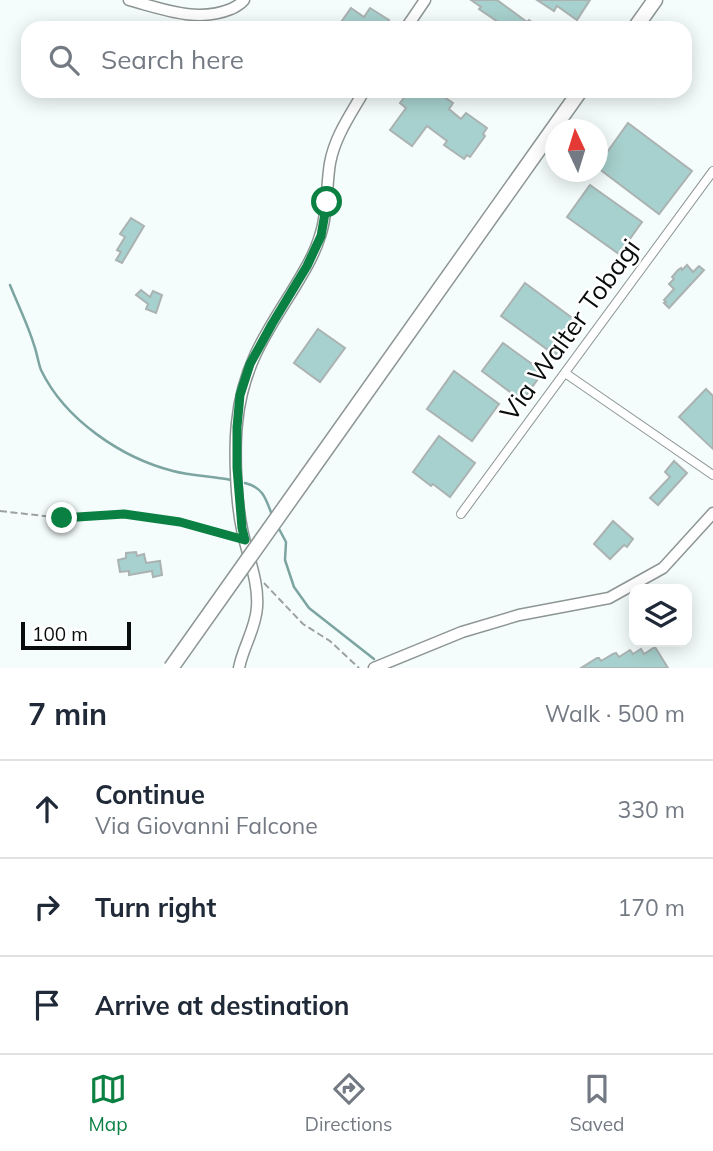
<!DOCTYPE html>
<meta charset="utf-8">
<style>
:root{--surface:#fff;--page:#f6f6f7;--text:#1f2937;--muted:#747a83;--line:#e0e1e3;--accent:#0b8043}
body{margin:0;font-family:Mulish,sans-serif;background:var(--page);color:var(--text)}
.controls{position:absolute;right:21px;bottom:21px;display:grid;overflow:hidden;border-radius:14px;box-shadow:0 4px 18px #0003}
.controls button{width:63px;height:63px;display:grid;place-items:center;padding:0;border:0;border-bottom:2px solid var(--line);background:var(--surface);color:var(--text);font:35px sans-serif}
.compass{position:absolute;left:545px;top:119px;width:63px;height:63px;border-radius:50%;background:var(--surface);box-shadow:0 4px 18px #0003;rotate:356deg}
.scale{position:absolute;left:21px;bottom:18px;width:110px;box-sizing:border-box;padding-left:7px;border:4px solid #090c0c;border-top:0;font-size:19px;line-height:24px;white-space:nowrap;color:#090c0c;-webkit-text-stroke:5px #fff;paint-order:stroke}
.stop{position:absolute;width:21px;height:21px;margin:-16px;border:5px solid #0b8043;border-radius:50%;background:#fff}
.stop.end{background:#0b8043;border-color:#fff;box-shadow:0 2px 7px #0008}
.list{margin:0;padding:0;list-style:none}
h2{display:flex;justify-content:space-between;align-items:center;height:91px;margin:0;padding:0 28px;font-size:30px}
h2 small{font-size:23px;font-weight:400;color:var(--muted)}
.list li{display:grid;grid-template-columns:46px 1fr auto;gap:21px;align-items:center;box-sizing:border-box;height:98px;padding:0 28px;border-top:2px solid var(--line)}
.list b{display:block;font-size:26px;white-space:nowrap}
.list p{margin:0;font-size:23px;white-space:nowrap;color:var(--muted)}
.list em{font-size:23px;font-style:normal;color:var(--muted)}
.icon{flex:none;width:38px;height:38px;fill:none;stroke:currentColor;stroke-width:2;stroke-linecap:round;stroke-linejoin:round}
.map{position:relative;flex:none;width:713px;height:668px;overflow:hidden}
.search{position:absolute;background:var(--surface);box-shadow:0 4px 18px #0003;left:21px;right:21px;top:21px;height:77px;display:flex;align-items:center;gap:18px;box-sizing:border-box;padding:0 24px;border-radius:21px;color:var(--muted);font-size:26px}
.sheet{height:385px;background:var(--surface)}
nav{display:flex;justify-content:space-around;align-items:center;box-sizing:border-box;height:98px;border-top:2px solid var(--line);background:var(--surface);font-size:19px;color:var(--muted)}
nav a{display:grid;justify-items:center;gap:4px}
nav .on{color:var(--accent)}
.map>svg:first-child{display:block}
.lines{fill:none;stroke-linecap:round;stroke-linejoin:round}
.stream{stroke:#7ca5a2;stroke-width:2.5}
.building{fill:#a7d1ce;stroke:#abb2b2;stroke-width:2}
.street-casing{stroke:#8e9695;stroke-width:10}
.secondary-casing{stroke:#8e9695;stroke-width:13}
.highway-casing{stroke:#8e9695;stroke-width:17}
.path{stroke:#9ca2a2;stroke-width:2;stroke-dasharray:7 3.5;stroke-linecap:butt}
.street{stroke:#fff;stroke-width:8}
.secondary{stroke:#fff;stroke-width:10}
.highway{stroke:#fff;stroke-width:14}
.highway-bridge-casing{stroke:#8e9695;stroke-width:17;stroke-linecap:butt}
.highway-bridge{stroke:#fff;stroke-width:14}
.route{stroke:#0b8043;stroke-width:9}
.labels{text-anchor:middle;stroke-width:5;stroke-linejoin:round;paint-order:stroke}
.street-label{font-size:26px;fill:#090c0c;stroke:#fff}
</style>
<div class="map">
<svg width="713" height="668" viewBox="0 0 713 668">
<rect width="100%" height="100%" fill="#f4fcfc"/>
<g class="lines">
<g class="stream">
<path d="M10 285C18 305 28 325 34 345 37 353 38 362 41 370 65 420 122 458 173 471 192 476 212 476 231 480"/>
<path d="M245 483C263 487 266 499 272 515"/>
<path d="M278 527 286 542 285 560 294 587 309 608 374 659"/>
</g>
</g>
<g class="building">
<path d="M471 0H497L527 22 529 20 540 28H507L479 9 481 7Z"/>
<path d="M537 0H590L577 20 557 6 554 11Z"/>
<path d="M351 8 364 17 370 8 389 20 384 28H337Z"/>
<path d="M409 91H443L440 94 453 103 449 109 461 119 466 113 487 128 483 134 485 136 470 157 467 155 464 159 444 145 447 141 427 126 412 146 390 130 406 108 400 103Z"/>
<path d="M628 123 692 171 659 214 598 168V165Z"/>
<path d="M590 185 642 222 619 254 567 217Z"/>
<path d="M131 218 144 226 122 263 116 260 121 252 117 250 125 237 120 234Z"/>
<path d="M687 265 693 272 699 266 704 270 669 308 664 303 666 302 664 300 674 289 669 284 674 279 672 277 678 270 681 268 682 270Z"/>
<path d="M525 283 579 323 555 355 501 316Z"/>
<path d="M141 290 150 297 153 291 162 295 156 313 146 309 148 304 136 295Z"/>
<path d="M318 329 345 348 320 382 294 363Z"/>
<path d="M503 343 543 372 522 401 482 371Z"/>
<path d="M454 371 499 404 472 441 427 409Z"/>
<path d="M706 389 713 396V449L679 417Z"/>
<path d="M439 436 475 463 450 497 433 484 431 486 413 472Z"/>
<path d="M674 461 687 473 658 505 650 498 670 477 665 472Z"/>
<path d="M613 521 633 539 627 547 624 545 610 559 594 544Z"/>
<path d="M136 552 137 556 144 554 146 563 160 561 162 575 153 577 152 571 129 575V571L120 572 118 560 126 558V553Z"/>
<path d="M655 647 668 668H581L597 658H599L601 661 613 654 616 653 619 657 630 650 633 654 641 649 644 654Z"/>
</g>
<g class="lines">
<defs>
<g id="street">
<path d="M565 373 713 475"/>
<path d="M461 514 713 171"/>
</g>
<g id="secondary">
<path d="M129 0C163 9 197 23 231 9 237 6 240 5 244 0"/>
<path d="M406 28 425 0"/>
<path d="M239 668C243 647 256 628 257 607 259 581 247 555 242 529 236 501 234 452 237 423 242 370 263 337 291 293 302 275 314 256 320 236 328 213 326 187 330 163 335 136 351 114 364 91"/>
<path d="M374 668 462 632 519 615 609 598 663 568 713 513"/>
</g>
<g id="highway">
<path d="M635 28 655 0"/>
<path d="M307 476 580 91"/>
</g>
</defs>
<use href="#street" class="street-casing"/>
<use href="#secondary" class="secondary-casing"/>
<use href="#highway" class="highway-casing"/>
<g class="path">
<path d="M0 511 62 518 124 514 180 522 233 537"/>
<path d="M264 583 303 624 330 641 359 668"/>
</g>
<use href="#street" class="street"/>
<use href="#secondary" class="secondary"/>
<use href="#highway" class="highway"/>
<defs>
<path id="highway-bridge" d="M171 668 307 476"/>
</defs>
<use href="#highway-bridge" class="highway-bridge-casing"/>
<use href="#highway-bridge" class="highway-bridge"/>
</g>
<g class="lines">
<path class="route" d="M62 518 124 514 180 522 245 540 242 528 237 468V427L240 395 250 364 272 324 307 266 321 236 327 202"/>
</g>
<g class="labels">
<g class="street-label">
<text transform="translate(570 330) rotate(-54)" y="9">Via Walter Tobagi</text>
</g>
</g>
</svg>
<div class="controls">
<button><svg class="icon" aria-label="layers" viewBox="0 0 24 24"><path d="M12 4l9 5-9 5-9-5zM3 14l9 5 9-5"/></svg></button>
</div>
<svg class="compass" viewBox="-18 -18 36 36"><path d="M0-13l5 13h-10z" fill="#e53935"/><path d="M0 13l5-13h-10z" fill="#747a83"/></svg>
<div class="scale">100 m</div>
<div class="stop" style="left:327px;top:202px"></div>
<div class="stop end" style="left:62px;top:518px"></div>
<div class="search"><svg class="icon" aria-label="search" viewBox="0 0 24 24"><circle cx="10" cy="10" r="6"/><path d="M15 15l6 6"/></svg>Search here</div>
</div>
<section class="sheet">
<h2>7 min<small>Walk · 500 m</small></h2>
<ul class="list">
<li><svg class="icon" aria-label="ahead" viewBox="0 0 24 24"><path d="M12 20V5M6 11l6-6 6 6"/></svg><div><b>Continue</b><p>Via Giovanni Falcone</p></div><em>330 m</em></li>
<li><svg class="icon" aria-label="right" viewBox="0 0 24 24"><path d="M7 20v-9h11M14 6l5 5-5 5"/></svg><div><b>Turn right</b></div><em>170 m</em></li>
<li><svg class="icon" aria-label="arrive" viewBox="0 0 24 24"><path d="M6 21V4h12l-3 4 3 4H6"/></svg><div><b>Arrive at destination</b></div></li>
</ul>
</section>
<nav>
<a class="on"><svg class="icon" aria-label="map" viewBox="0 0 24 24"><path d="M3 6l6-2 6 2 6-2v14l-6 2-6-2-6 2zM9 4v14M15 6v14"/></svg>Map</a>
<a><svg class="icon" aria-label="directions" viewBox="0 0 24 24"><path d="M12 3l9 9-9 9-9-9zM9 14v-3h6M13 9l2 2-2 2"/></svg>Directions</a>
<a><svg class="icon" aria-label="saved" viewBox="0 0 24 24"><path d="M7 4h10v16l-5-4-5 4z"/></svg>Saved</a>
</nav>
